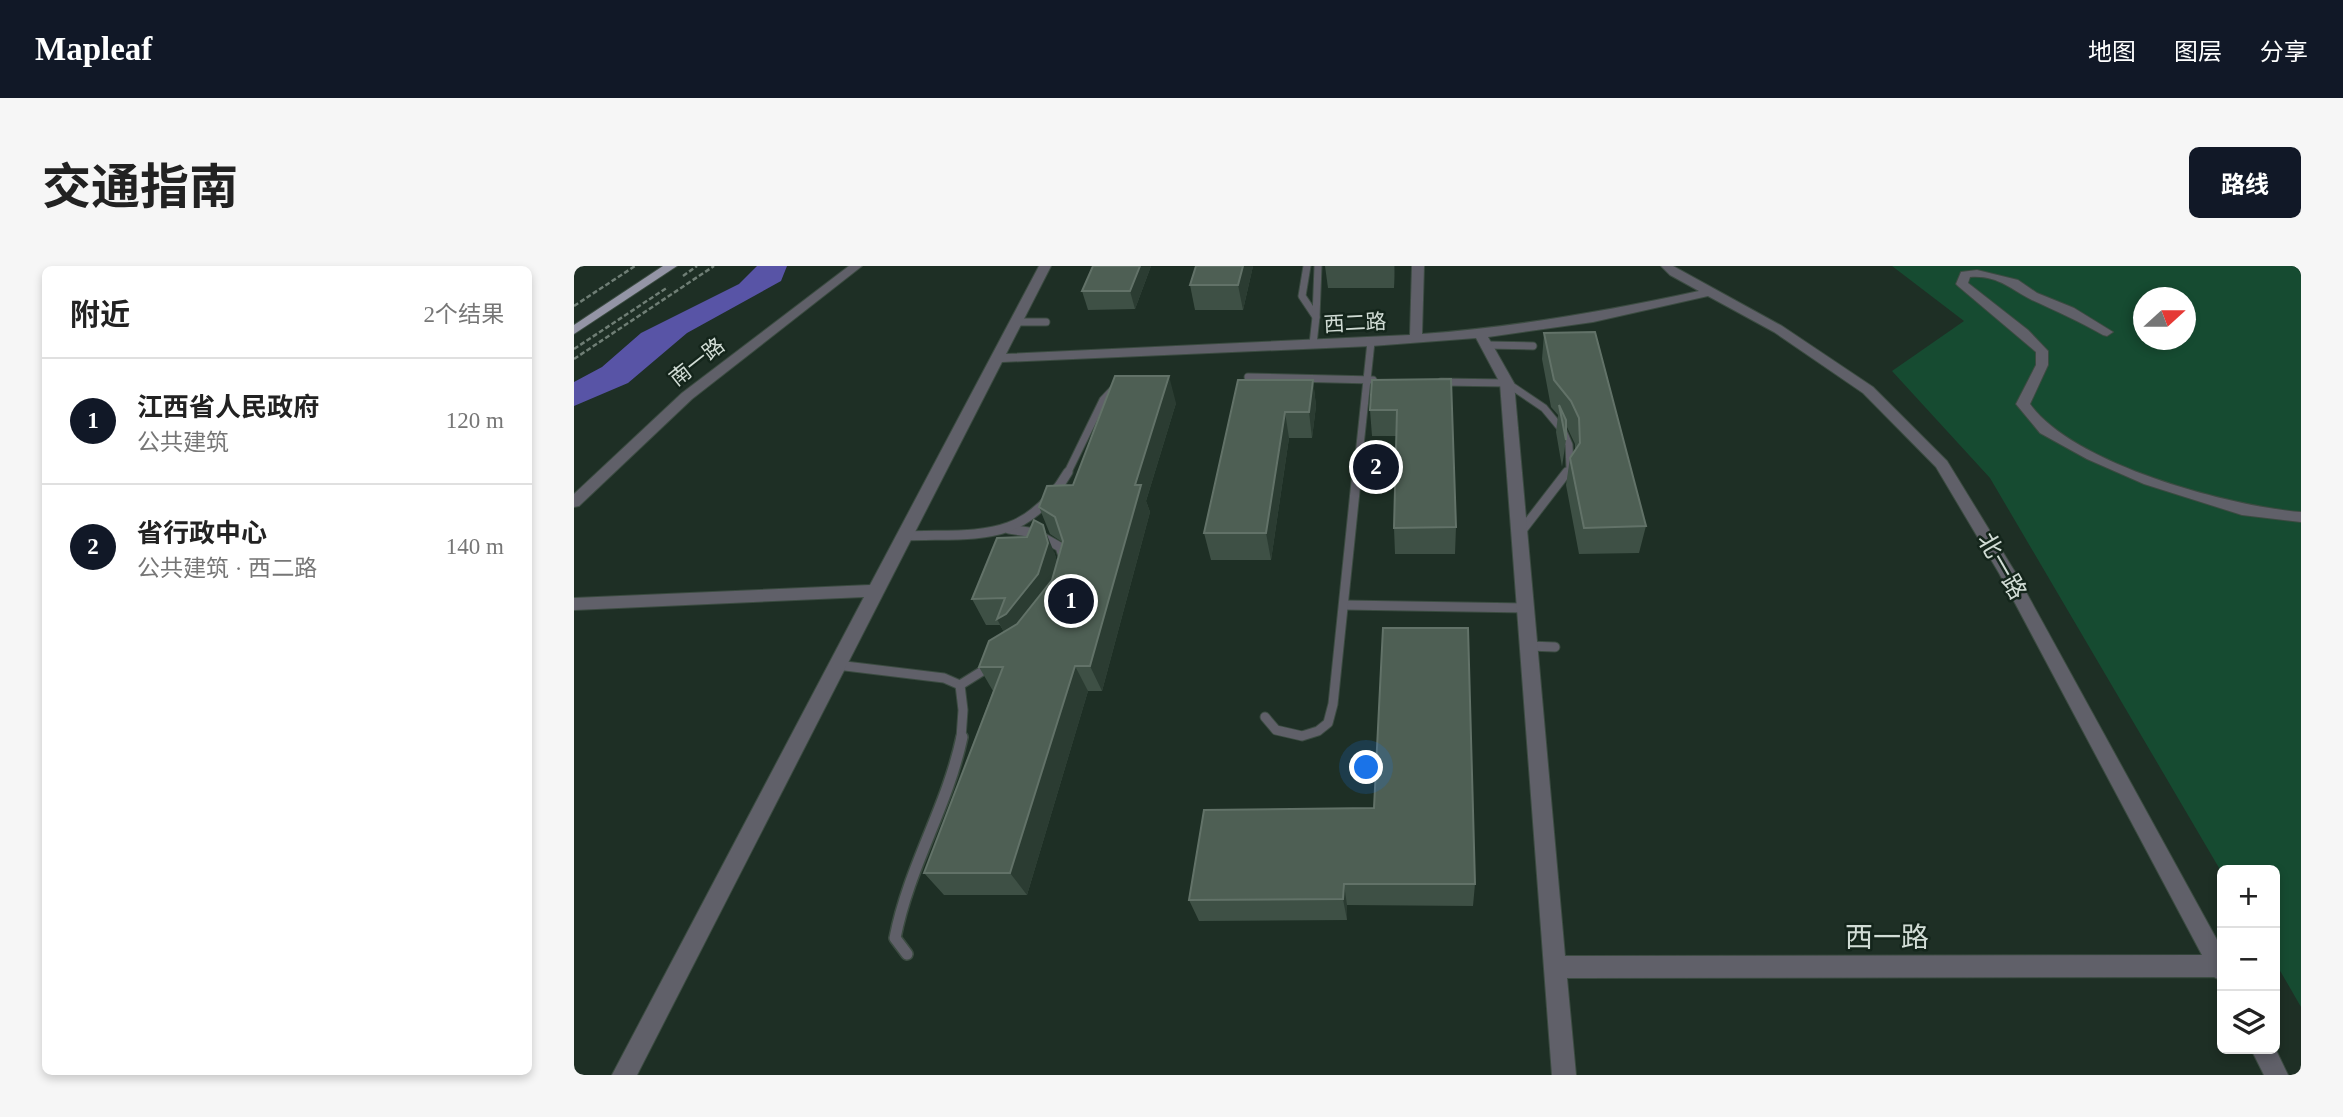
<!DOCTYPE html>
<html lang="zh">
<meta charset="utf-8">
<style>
:root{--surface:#fff;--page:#f6f6f6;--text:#222;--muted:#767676;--line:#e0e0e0;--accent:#111827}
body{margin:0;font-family:"Times New Roman","Noto Sans SC",serif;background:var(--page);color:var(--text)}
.controls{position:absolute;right:21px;bottom:21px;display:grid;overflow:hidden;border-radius:10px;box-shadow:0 4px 10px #0003}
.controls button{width:63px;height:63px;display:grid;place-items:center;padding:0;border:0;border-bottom:2px solid var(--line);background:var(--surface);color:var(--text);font:35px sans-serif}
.compass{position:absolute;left:1559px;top:21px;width:63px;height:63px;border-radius:50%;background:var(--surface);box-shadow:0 4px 10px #0003;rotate:69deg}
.you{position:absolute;left:793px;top:502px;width:24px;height:24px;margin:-18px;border:5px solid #fff;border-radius:50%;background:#1a73e8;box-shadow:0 0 0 10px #1a73e833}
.badge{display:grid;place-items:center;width:46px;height:46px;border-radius:50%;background:var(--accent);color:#fff;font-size:23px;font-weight:700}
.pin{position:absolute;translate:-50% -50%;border:4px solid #fff;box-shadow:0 2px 7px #0006}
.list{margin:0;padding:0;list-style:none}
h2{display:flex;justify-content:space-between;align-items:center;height:91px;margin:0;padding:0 28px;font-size:30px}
h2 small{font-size:23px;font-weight:400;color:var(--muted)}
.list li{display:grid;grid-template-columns:46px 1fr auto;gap:21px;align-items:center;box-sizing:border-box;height:126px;padding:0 28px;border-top:2px solid var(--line)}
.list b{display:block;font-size:26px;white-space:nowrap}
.list p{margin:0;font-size:23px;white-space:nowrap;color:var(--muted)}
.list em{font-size:23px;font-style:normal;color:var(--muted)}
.icon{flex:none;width:38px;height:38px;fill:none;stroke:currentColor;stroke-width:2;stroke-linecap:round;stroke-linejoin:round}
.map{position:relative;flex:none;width:1727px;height:809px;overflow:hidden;border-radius:10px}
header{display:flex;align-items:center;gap:42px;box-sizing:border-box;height:98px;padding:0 35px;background:var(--accent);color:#fff}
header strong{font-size:33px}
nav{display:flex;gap:38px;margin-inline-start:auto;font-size:24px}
.intro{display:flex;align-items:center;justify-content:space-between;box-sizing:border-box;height:168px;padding:0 42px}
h1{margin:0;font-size:49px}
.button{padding:18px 32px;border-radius:10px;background:var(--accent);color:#fff;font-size:24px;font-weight:700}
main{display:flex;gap:42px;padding:0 42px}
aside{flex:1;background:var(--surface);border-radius:10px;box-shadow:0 4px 10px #0003}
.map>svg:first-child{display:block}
.green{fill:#164b31;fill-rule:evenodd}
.water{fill:#5854a6}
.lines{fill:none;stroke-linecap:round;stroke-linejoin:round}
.service-far2-casing{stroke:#3b4b41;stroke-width:9}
.service-far1-casing{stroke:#3b4b41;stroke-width:11}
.service-casing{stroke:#3b4b41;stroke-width:14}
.minor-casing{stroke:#3b4b41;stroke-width:2}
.primary-casing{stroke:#3b4b41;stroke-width:2}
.path{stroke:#6f7e75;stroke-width:2.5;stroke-dasharray:5 2.5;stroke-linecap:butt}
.service-far2{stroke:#606069;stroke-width:7}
.service-far1{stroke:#606069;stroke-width:9}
.service{stroke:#606069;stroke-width:11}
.minor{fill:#606069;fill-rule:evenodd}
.primary{fill:#9495a6;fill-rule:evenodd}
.wall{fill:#3e5045}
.shaded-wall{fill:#2b3c32}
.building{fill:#4e5f54;stroke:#627268;stroke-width:2}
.labels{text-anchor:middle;stroke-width:5;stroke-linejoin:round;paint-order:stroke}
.far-street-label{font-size:21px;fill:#d1dcd5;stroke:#14251b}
.street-label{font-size:24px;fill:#d1dcd5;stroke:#14251b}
.near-street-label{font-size:28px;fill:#d1dcd5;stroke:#14251b}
</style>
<header>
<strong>Mapleaf</strong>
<nav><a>地图</a><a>图层</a><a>分享</a></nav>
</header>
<div class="intro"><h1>交通指南</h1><a class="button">路线</a></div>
<main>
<aside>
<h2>附近<small>2个结果</small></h2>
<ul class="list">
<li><span class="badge">1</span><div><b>江西省人民政府</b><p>公共建筑</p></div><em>120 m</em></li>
<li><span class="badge">2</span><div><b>省行政中心</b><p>公共建筑 · 西二路</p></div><em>140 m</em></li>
</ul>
</aside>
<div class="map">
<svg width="1727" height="809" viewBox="0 0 1727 809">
<rect width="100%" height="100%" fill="#1e2f25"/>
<path class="green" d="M1318 0H1727V741L1701 696V604H1648V607L1416 212 1318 105 1390 55ZM1570 32H1612V74H1570Z"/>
<path class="water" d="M183 0H213L207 15 113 67 54 117 0 140V116L28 101 67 67 165 18Z"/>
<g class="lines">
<defs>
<g id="service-far2">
<path d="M733 0 728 30 742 51 739 78"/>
<path d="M742 51 744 0"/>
<path d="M442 56H472"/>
<path d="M912 79 959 80"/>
<path d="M674 111 799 114"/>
<path d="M867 116 933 117 970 142 989 165 995 179 996 203 992 208"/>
<path d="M493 208 529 134 545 117"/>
<path d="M783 208 797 76"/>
</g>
<g id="service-far1">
<path d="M435 263 461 267 486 281 490 293"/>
<path d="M946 267 993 206"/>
<path d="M330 270C404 267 451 279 494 206"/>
<path d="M770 339 952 342"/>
<path d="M955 380 981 381"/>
<path d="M263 399 370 412 386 419 389 444 387 472"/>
<path d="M386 419 418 399"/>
<path d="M691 451 702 464 728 470 744 465 754 457 759 438 783 206"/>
</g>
<path id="service" d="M333 688 321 672C335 600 373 542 388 471"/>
<g id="minor">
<path d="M275 0H288L118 133 5 240 0 241V228L108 127Z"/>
<path d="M465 0H477L432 88 836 69 838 0H850L848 68C942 61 1033 45 1125 25L1096 9 1087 0H1099L1208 60 1299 121 1373 195 1441 306 1648 683V715L1640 711 993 712 1002 809H978L926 117 902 72 797 80 428 96 63 809H38L290 331 0 344V332L296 319ZM1134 30 1200 66 1289 127 1362 201 1425 307 1628 689 991 690 940 117 914 71 1019 56Z"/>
<path d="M1403 4 1444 14 1463 27 1500 42 1539 66 1533 70 1529 69C1505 55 1482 45 1458 34 1436 23 1424 9 1396 11L1394 17 1454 64 1474 85V99L1456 138C1499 198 1654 240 1727 246V256L1668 249 1570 218 1513 193 1466 167 1442 138 1462 99V86L1384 20 1382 18 1387 6Z"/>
<path d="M1701 782 1714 809H1690L1677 783Z"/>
</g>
<path id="primary" d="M89 0H103L0 68V59Z"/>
</defs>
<use href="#service-far2" class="service-far2-casing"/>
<use href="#service-far1" class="service-far1-casing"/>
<use href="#service" class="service-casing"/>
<use href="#minor" class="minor-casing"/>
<use href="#primary" class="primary-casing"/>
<g class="path">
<path d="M109 10 123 0"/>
<path d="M0 40 61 0"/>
<path d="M0 83 94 21"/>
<path d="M0 93 140 0"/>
</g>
<use href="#service-far2" class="service-far2"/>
<use href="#service-far1" class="service-far1"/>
<use href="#service" class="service"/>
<use href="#minor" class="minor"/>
<use href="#primary" class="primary"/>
</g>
<g class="wall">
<path d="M519 0H577L561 43 514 44 508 25Z"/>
<path d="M679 0 669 44H621L616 19Z"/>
<path d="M751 0H821L820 22H754Z"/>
<path d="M970 67 1072 260 1065 287 1005 288 992 219 996 192 1001 184V178L992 159V174L988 201 982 166 984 149 977 141 968 93Z"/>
<path d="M877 113 882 261 881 288H821L820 262 822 170H798L796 144Z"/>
<path d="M664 114H739L742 140 738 172H715L697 294H637L630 267Z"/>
<path d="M602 137 572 235 576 246 528 425H514L453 629H370L350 607 419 425 405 401 430 366 426 359H412L398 333 480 286 483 295 488 276 476 268 465 241 499 219Z"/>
<path d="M630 544 901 618 899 640 773 639V654L625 655 615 634Z"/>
</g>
<g class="shaded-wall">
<path d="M566 0H577L561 43 556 25Z"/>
<path d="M669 0H679L669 44 664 19Z"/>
<path d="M820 0H821L820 22Z"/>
<path d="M595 110 602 137 572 235 576 246 528 425 516 400 561 219Z"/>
<path d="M739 114 742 140 738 172 735 146Z"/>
<path d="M711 146 715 172 697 294 692 267Z"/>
<path d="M469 259 480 286 486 303 437 379 423 353Z"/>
<path d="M501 400 514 425 453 629 436 607Z"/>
<path d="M770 618 773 639V654L769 633Z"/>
</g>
<g class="building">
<path d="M519 0H566L556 25H508Z"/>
<path d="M622 0H669L664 19H616Z"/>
<path d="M1021 66 1072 260 1010 262 996 192 1006 177 1005 152 997 135 980 114 970 67Z"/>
<path d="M541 110H595L561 219H567L516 400H501L436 607H350L429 401H405L415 375 443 358 478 314 489 275 481 251 465 241 473 220 499 219Z"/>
<path d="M877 113 882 261 820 262 823 144H796L798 114Z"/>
<path d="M664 114H739L735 146H711L692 267H630Z"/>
<path d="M985 139 992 154V174Z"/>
<path d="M460 254 469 259 474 277 464 308 432 348 423 353 431 332 398 333 423 272 453 271Z"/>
<path d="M809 362H894L901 618H770L769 633 615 634 630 544 800 542Z"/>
</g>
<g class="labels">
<g class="far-street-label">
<text transform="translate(781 57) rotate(-3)" y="7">西二路</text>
<text transform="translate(123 96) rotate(-38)" y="7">南一路</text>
</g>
<g class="street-label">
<text transform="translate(1428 300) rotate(60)" y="8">北一路</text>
</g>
<g class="near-street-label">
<text x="1313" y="681">西一路</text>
</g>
</g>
</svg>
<div class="controls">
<button>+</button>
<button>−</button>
<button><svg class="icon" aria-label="layers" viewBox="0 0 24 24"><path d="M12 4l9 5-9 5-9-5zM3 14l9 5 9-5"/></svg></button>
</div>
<svg class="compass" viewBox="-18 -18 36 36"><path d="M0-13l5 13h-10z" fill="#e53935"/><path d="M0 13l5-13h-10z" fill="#767676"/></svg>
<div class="you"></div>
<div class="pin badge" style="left:497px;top:335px">1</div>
<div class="pin badge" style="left:802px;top:201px">2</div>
</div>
</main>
